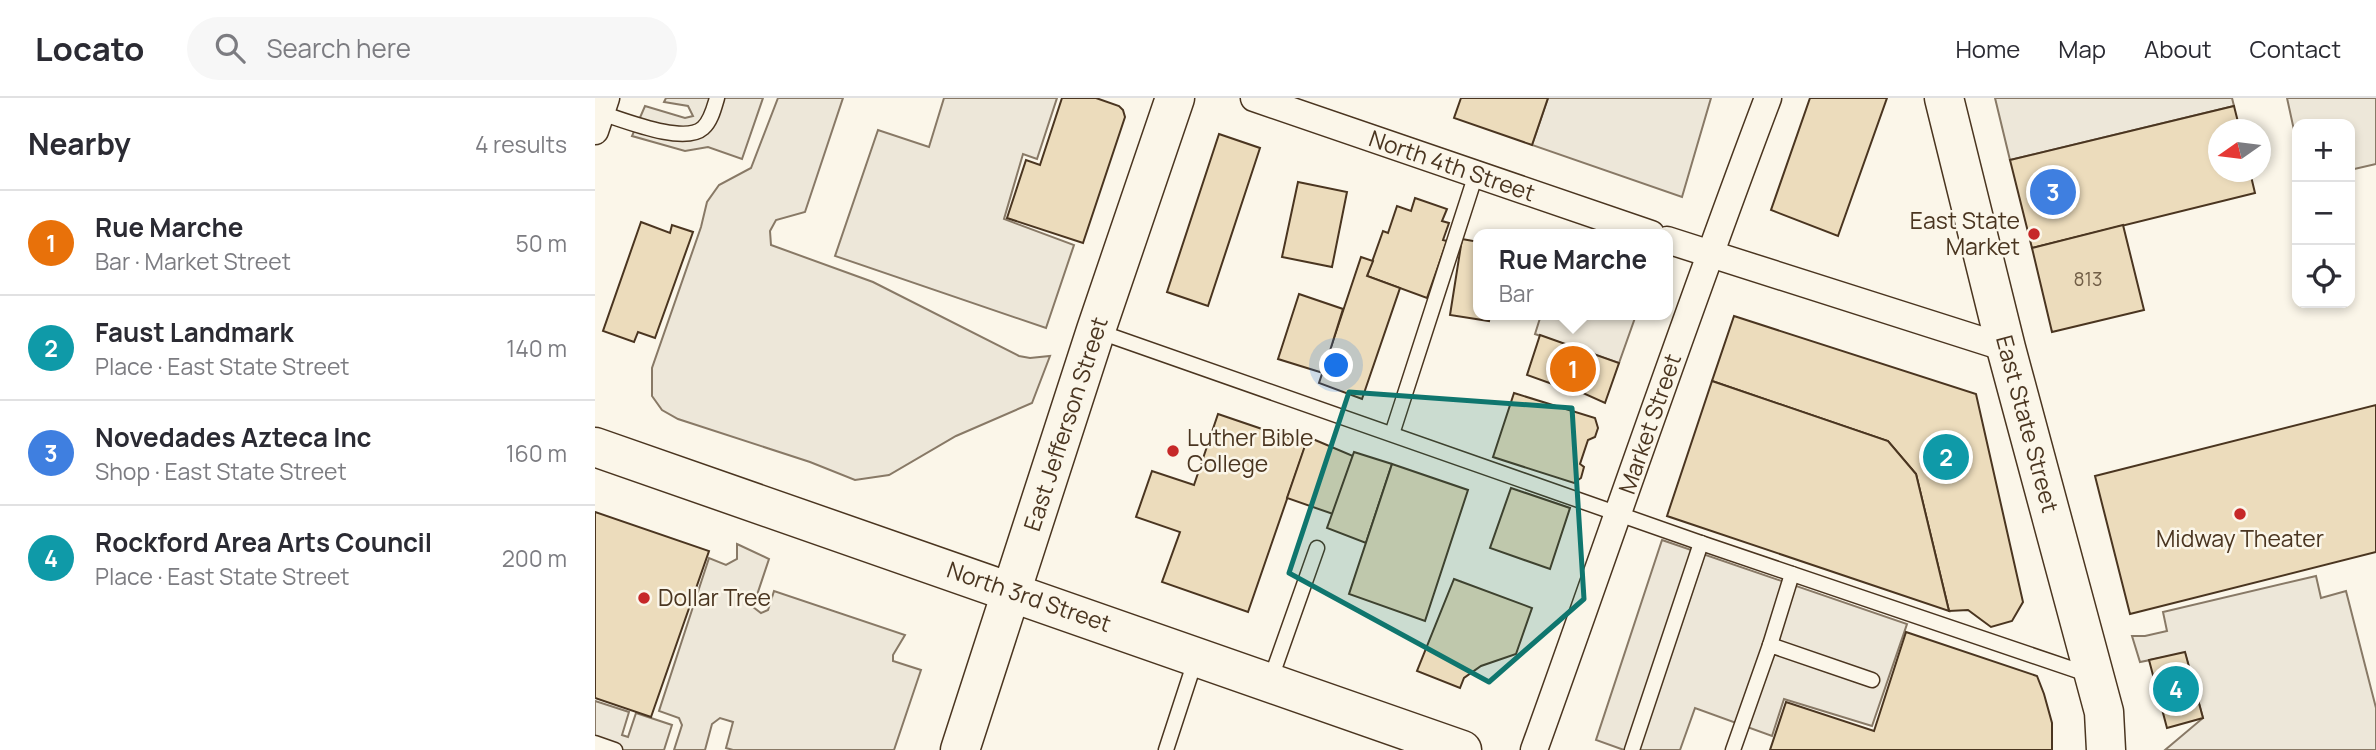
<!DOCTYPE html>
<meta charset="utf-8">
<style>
:root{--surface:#fff;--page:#f7f7f7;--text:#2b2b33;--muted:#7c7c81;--line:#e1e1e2;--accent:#1a73e8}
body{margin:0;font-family:Manrope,sans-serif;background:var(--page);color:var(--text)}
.controls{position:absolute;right:21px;top:21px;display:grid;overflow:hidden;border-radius:14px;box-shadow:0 4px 10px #0003}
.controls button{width:63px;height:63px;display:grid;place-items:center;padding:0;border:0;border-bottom:2px solid var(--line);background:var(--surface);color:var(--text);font:35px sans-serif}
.compass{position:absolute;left:1613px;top:21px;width:63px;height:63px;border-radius:50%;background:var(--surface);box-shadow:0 4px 10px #0003;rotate:256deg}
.you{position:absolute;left:742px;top:268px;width:24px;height:24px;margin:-18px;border:5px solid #fff;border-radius:50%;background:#1a73e8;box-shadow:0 0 0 10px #1a73e833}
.badge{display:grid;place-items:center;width:46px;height:46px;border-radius:50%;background:var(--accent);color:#fff;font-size:23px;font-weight:700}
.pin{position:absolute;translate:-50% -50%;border:4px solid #fff;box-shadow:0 2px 7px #0006}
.popup{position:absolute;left:878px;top:131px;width:200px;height:91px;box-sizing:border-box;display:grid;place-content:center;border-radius:14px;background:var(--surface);filter:drop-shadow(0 2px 5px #0005);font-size:23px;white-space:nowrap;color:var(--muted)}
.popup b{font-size:26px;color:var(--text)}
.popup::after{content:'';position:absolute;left:50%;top:100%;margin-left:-14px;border:14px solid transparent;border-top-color:var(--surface)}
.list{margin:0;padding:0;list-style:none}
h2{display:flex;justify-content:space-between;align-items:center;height:91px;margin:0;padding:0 28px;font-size:30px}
h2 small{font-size:23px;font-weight:400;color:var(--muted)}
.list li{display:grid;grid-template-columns:46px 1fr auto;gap:21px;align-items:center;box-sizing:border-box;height:105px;padding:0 28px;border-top:2px solid var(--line)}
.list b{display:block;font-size:26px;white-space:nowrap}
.list p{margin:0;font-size:23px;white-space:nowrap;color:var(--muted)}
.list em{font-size:23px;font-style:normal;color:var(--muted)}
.icon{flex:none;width:38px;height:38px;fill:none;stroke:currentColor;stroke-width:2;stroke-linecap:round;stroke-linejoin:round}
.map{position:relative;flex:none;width:1781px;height:652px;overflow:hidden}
header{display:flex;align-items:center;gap:42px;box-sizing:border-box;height:98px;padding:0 35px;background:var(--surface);border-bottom:2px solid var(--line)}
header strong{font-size:33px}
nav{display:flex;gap:38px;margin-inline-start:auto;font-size:24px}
.search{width:490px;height:63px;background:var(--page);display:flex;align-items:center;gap:18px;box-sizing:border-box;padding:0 24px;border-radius:38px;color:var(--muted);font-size:26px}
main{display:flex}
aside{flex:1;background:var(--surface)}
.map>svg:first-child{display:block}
.parking{fill:#ede7d9;stroke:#887966;stroke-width:2}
.building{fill:#ecdcbc;stroke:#4a3520;stroke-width:2}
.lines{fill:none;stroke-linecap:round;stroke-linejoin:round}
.lane-casing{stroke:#4a3520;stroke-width:17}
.street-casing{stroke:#4a3520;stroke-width:29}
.secondary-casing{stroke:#4a3520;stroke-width:41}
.primary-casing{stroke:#4a3520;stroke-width:41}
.lane{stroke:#fbf6e9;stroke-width:14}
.street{stroke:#fbf6e9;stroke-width:26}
.secondary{stroke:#fbf6e9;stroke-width:38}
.primary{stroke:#fbf6e9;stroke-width:38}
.marked{fill:#0f766e;fill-opacity:0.2;stroke:#0f766e;stroke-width:5;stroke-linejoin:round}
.poi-dot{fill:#c62828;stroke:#fbf6e9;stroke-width:2.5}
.labels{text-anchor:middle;stroke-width:5;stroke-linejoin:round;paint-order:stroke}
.number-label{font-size:19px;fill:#725f47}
.street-label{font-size:23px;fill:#4a3520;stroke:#fbf6e9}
.poi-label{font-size:23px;fill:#4a3520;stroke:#fbf6e9;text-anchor:start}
</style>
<header>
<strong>Locato</strong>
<div class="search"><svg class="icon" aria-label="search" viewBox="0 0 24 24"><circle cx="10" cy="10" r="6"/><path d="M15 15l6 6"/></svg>Search here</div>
<nav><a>Home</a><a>Map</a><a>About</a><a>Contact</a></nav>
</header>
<main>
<aside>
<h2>Nearby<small>4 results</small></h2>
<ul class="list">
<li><span class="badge" style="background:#e8710a">1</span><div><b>Rue Marche</b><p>Bar · Market Street</p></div><em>50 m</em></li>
<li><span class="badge" style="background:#0f9aa8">2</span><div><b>Faust Landmark</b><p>Place · East State Street</p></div><em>140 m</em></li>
<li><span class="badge" style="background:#3f7fe0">3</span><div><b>Novedades Azteca Inc</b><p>Shop · East State Street</p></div><em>160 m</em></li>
<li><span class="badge" style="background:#0f9aa8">4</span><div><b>Rockford Area Arts Council</b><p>Place · East State Street</p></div><em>200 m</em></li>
</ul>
</aside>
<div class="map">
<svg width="1781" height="652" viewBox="0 0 1781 652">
<rect width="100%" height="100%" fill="#fbf6e9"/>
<g class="parking">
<path d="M71 0H168L147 61 113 49 90 53 37 38 50 8 90 20 98 18 93 8 69 4Z"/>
<path d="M183 0H248L210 114 181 122 175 133 176 147 278 184 424 258 435 260 455 258 437 305 361 338 294 377 260 382 215 364 83 321 67 312 57 298V270L106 129 112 104 124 87 156 70Z"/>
<path d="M349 0H462L442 61 428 56 409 121 479 147 451 230 240 158 283 32 334 49Z"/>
<path d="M953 0H1116L1087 99 937 47Z"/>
<path d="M1400 0H1637L1639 8 1415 62Z"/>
<path d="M1692 0H1781V66L1755 72V26H1702V46Z"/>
<path d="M946 217H1041L1024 265 940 236Z"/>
<path d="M1067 442 1312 526 1277 628 1189 601 1177 638 1100 610 1085 652H1029L1001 642Z"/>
<path d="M142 446 174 461 158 509 166 515 173 512 179 493 310 537 298 557V563L326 572 299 652H138L131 650 138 624 125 620 117 626 110 652H79L87 627 84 620 64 613 114 460 131 467 142 461Z"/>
<path d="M1721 478 1726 500 1751 493 1781 610V652H1570L1608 620 1590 555 1545 564 1537 538H1550L1572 533 1568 514Z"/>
<path d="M0 603 34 614 27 637 33 639 41 615 77 627 69 652H0Z"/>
</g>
<g class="building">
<path d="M467 0H501L524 8 528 12 530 19 488 145 412 120 431 62 445 67Z"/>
<path d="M866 0H953L937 47 859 20Z"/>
<path d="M1215 0H1292L1243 138 1176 112Z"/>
<path d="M1639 8 1645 32H1624V74H1655L1660 95 1437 150 1415 62Z"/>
<path d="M624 36 665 50 613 208 572 194Z"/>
<path d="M703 84 752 94 737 169 687 159Z"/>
<path d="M820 100 852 111 847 123 854 125 848 142 852 143 832 200 772 178 788 133 793 135 802 108 816 113Z"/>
<path d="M46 124 75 135 77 127 98 134 60 240 43 234 39 244 8 233Z"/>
<path d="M1528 127 1549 212 1457 234 1437 150Z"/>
<path d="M867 141 884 144V217H895L894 223 855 217Z"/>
<path d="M766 159 778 163 772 178 805 190 767 301 724 285Z"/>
<path d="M704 196 748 211 728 275 683 261Z"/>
<path d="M1139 218 1381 296 1428 504 1417 523 1396 529 1373 512 1354 513 1321 376 1293 343 1117 283Z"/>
<path d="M945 237 1024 265 1010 305 968 286 960 287 932 277Z"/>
<path d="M1117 283 1293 343 1321 376 1354 513 1072 418Z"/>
<path d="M919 295 1000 320 1003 330 1000 339 993 342 985 366 989 369 986 380 979 385 898 359Z"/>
<path d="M1781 307V454L1535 516 1500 378Z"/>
<path d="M623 316 711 346 653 514 567 484 585 434 541 419 557 373 599 387Z"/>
<path d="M713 339 758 358 738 416 692 400Z"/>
<path d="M759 354 797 366 771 445 732 430Z"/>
<path d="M797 366 873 392 830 523 754 496Z"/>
<path d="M916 390 975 410 955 471 895 450Z"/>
<path d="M0 414 114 453 56 619 0 600Z"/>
<path d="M859 481 937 510 921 556 886 568 869 580 865 590 822 573Z"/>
<path d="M1311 534 1442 578 1449 596 1457 625V652H1175L1191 604 1279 633Z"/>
<path d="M1590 554 1608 620 1572 630 1554 562Z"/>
</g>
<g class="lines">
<defs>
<g id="lane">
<path d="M6 15C29 22 89 47 108 30 116 23 119 10 122 0"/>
<path d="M502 233 1106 445 1495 577"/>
<path d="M797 336 881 76"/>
<path d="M1175 547 1197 476"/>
<path d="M675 583 722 450"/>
<path d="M0 645 20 652"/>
<path d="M571 652 601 560"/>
<path d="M1037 652 1106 445"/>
<path d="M1138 652 1175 547 1277 582"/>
</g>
<g id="street">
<path d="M659 0 1056 136"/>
<path d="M0 33 11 0"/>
<path d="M1072 142 1411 250"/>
<path d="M939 652C1017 435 1091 216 1173 0"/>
</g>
<path id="secondary" d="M1349 0 1411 250 1509 614 1511 652"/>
<g id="primary">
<path d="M0 349 867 652"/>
<path d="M365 652 501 232 580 0"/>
</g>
</defs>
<use href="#lane" class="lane-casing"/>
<use href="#street" class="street-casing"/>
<use href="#secondary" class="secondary-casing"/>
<use href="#primary" class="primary-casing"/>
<use href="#lane" class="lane"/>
<use href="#street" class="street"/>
<use href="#secondary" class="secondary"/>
<use href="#primary" class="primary"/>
</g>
<path class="marked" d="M754 294 977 310 989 501 894 584 694 475Z"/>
<g class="poi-dot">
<circle cx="1439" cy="136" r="7"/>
<circle cx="578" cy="353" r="7"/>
<circle cx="1645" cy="416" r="7"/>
<circle cx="49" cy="500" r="7"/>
</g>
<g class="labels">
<g class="number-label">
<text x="1493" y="188">813</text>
</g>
<g class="street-label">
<text transform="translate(857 68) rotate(19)" y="8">North 4th Street</text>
<text transform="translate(471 326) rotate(-72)" y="8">East Jefferson Street</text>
<text transform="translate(1055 326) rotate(-71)" y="8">Market Street</text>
<text transform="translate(1432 326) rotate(75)" y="8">East State Street</text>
<text transform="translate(434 499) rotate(19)" y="8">North 3rd Street</text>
</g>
<g class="poi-label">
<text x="1425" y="131" text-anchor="end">East State<tspan x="1425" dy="26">Market</tspan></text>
<text x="592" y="348">Luther Bible<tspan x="592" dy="26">College</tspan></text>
<text x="1645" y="449" text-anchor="middle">Midway Theater</text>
<text x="63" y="508">Dollar Tree</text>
</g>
</g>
</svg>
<div class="controls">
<button>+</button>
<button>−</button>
<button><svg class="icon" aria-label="locate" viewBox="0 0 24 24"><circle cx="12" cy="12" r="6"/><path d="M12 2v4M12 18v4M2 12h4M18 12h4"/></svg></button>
</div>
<svg class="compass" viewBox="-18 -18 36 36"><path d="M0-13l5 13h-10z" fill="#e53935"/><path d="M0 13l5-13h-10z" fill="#7c7c81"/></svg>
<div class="you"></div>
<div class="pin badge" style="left:978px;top:271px;background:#e8710a">1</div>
<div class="popup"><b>Rue Marche</b>Bar</div>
<div class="pin badge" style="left:1351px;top:359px;background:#0f9aa8">2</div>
<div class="pin badge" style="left:1458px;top:94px;background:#3f7fe0">3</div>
<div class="pin badge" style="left:1581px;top:591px;background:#0f9aa8">4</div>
</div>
</main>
